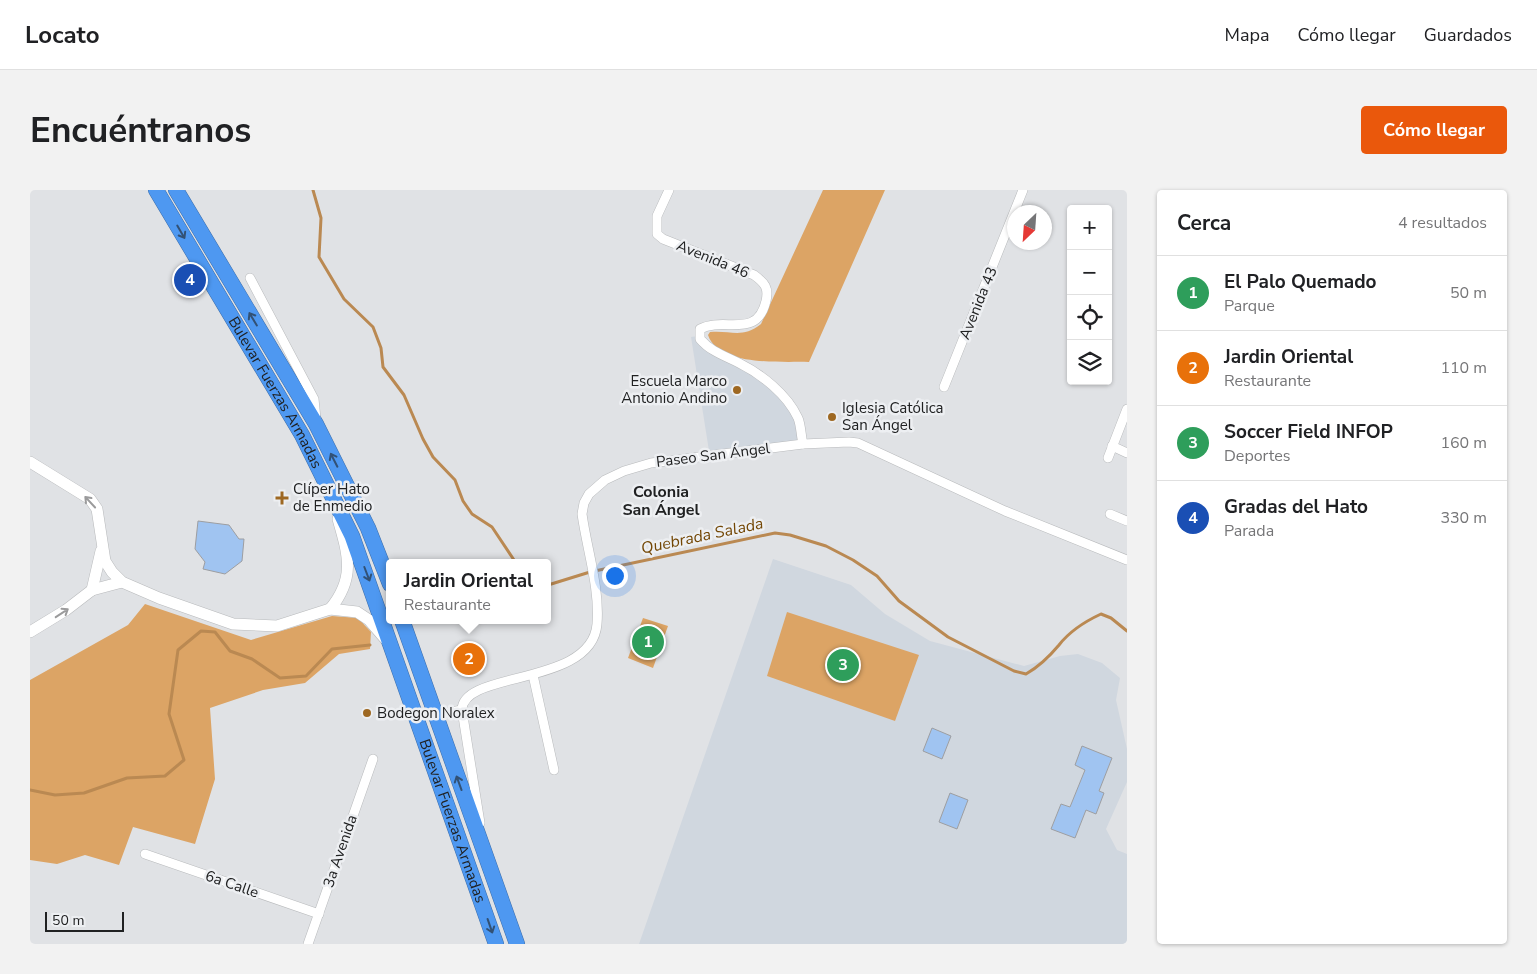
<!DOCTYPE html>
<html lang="es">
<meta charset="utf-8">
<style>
:root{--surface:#fff;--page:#f2f2f2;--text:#202124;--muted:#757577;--line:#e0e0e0;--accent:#ea580c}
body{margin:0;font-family:"Nunito Sans",sans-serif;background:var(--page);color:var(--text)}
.controls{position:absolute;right:15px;top:15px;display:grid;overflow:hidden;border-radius:5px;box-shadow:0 1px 4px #0004}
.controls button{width:45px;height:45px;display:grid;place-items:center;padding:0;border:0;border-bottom:1px solid var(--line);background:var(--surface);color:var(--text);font:25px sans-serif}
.compass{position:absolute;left:977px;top:15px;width:45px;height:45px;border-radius:50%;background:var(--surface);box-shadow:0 1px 4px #0004;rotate:205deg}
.scale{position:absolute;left:15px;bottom:12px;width:79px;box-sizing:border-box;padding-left:5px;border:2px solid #202122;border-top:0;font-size:14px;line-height:18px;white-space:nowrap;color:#202122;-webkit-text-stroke:4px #edeff2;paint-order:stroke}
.you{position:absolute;left:584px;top:385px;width:18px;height:18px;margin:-12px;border:4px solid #fff;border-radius:50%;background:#1a73e8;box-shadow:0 0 0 8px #1a73e833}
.badge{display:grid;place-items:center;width:32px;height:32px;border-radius:50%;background:var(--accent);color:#fff;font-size:16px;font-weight:700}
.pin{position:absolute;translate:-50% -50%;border:2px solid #fff;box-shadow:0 1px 5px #0006}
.popup{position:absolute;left:356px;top:369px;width:165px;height:65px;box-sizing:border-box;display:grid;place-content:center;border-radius:5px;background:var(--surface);filter:drop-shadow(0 1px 4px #0005);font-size:16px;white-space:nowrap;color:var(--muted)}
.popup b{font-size:19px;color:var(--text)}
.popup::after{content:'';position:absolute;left:50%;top:100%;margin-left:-10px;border:10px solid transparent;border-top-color:var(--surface)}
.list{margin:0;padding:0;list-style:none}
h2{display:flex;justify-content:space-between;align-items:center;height:65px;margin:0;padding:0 20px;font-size:21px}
h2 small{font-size:16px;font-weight:400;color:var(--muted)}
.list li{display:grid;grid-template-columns:32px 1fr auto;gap:15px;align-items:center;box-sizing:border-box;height:75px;padding:0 20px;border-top:1px solid var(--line)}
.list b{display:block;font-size:19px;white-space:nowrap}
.list p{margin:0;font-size:16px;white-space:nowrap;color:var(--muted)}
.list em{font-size:16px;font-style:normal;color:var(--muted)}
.icon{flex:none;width:28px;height:28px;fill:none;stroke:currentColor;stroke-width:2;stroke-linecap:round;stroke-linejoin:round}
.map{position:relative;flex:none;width:1097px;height:754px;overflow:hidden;border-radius:5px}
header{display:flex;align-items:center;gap:30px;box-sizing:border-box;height:70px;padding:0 25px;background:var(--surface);border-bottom:1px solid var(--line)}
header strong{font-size:24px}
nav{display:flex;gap:28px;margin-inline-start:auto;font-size:18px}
.intro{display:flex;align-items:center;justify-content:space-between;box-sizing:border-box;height:120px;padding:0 30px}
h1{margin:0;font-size:35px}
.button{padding:12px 22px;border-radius:5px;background:var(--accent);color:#fff;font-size:18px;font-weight:700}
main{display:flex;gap:30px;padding:0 30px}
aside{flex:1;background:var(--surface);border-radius:5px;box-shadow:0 1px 4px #0004}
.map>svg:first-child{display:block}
.built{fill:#d0d7df}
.green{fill:#dca465}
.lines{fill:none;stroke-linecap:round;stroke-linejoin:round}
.stream{stroke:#ba8952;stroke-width:3}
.building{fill:#a0c4f1;stroke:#9d9ea1}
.street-casing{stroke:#b8babc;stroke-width:10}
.secondary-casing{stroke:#b8babc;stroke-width:12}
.highway-casing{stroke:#3e6ea9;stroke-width:16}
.street{stroke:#fff;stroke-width:9}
.secondary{stroke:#fff;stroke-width:11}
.highway{stroke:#4e98f1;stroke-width:15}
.oneway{stroke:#325175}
.oneway2{stroke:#9b9b9c}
.poi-dot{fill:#9e6822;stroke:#edeff2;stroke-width:2}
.labels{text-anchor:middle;stroke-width:5;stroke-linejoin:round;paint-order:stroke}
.street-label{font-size:15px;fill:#202122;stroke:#edeff2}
.poi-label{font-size:15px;fill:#202122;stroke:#edeff2;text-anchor:start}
.neighbourhood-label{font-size:16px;font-weight:bold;fill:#202122;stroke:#edeff2}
.water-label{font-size:16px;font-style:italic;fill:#734705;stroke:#edeff2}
</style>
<header>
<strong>Locato</strong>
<nav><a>Mapa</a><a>Cómo llegar</a><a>Guardados</a></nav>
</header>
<div class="intro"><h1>Encuéntranos</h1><a class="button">Cómo llegar</a></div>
<main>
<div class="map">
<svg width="1097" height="754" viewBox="0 0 1097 754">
<rect width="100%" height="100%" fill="#e0e2e5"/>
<g class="built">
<path d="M668 146 713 177 748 204 766 230 770 250 679 261 661 147Z"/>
<path d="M743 369 821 395 855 424 900 451 994 476 1030 466 1048 464 1072 473 1090 488 1086 510 1097 559V592L1076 639 1087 660 1097 664V754H609Z"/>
</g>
<g class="green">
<path d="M793 0H855L779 172C751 171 689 177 678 145L680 142C701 140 712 149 731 134Z"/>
<path d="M115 414 221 450 302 426 328 428 341 442 340 459 309 464 275 493 233 500 180 518 185 589 165 654 103 637 89 675 55 665 27 674 0 670V490L98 435Z"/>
<path d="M757 422 889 465 865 531 737 486Z"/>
<path d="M613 428 638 436 623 478 598 468Z"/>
</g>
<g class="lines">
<g class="stream">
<path d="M283 0 291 28 289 67 314 109 343 137 351 158 353 177 374 205 393 249 403 267 425 290 433 311 442 324 462 337 486 373"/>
<path d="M518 395 560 382 745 343 760 345 796 356 823 370 847 386 869 411 918 447 984 481 996 484C1010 476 1019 467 1029 455 1039 442 1056 431 1071 424L1081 428 1097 441"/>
<path d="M410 432 414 430"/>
<path d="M0 600 25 605 54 603 97 588 135 586 154 570 139 524 148 460 171 441 185 442 200 461 222 469 250 488 276 486 302 459 340 455"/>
</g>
</g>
<g class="building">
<path d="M168 331 199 335 209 349H214L212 371 195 384 173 379 175 372 165 359Z"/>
<path d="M902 538 921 546 912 569 893 561Z"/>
<path d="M1052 556 1082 568 1069 601 1074 603 1066 624 1056 620 1045 648 1021 639 1031 614 1040 617 1055 580 1045 575Z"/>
<path d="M920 603 938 610 927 639 909 632Z"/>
</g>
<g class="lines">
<defs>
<g id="street">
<path d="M639 0 627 26V44L633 49 724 85C735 93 739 98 736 111 727 150 694 126 670 139V149C680 161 695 166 709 173 731 184 757 204 768 228 771 235 771 246 773 254"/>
<path d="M220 88 284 209 286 229"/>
<path d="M914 197 993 0"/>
<path d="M1082 256 1097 263"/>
<path d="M1078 268 1097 219"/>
<path d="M1080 324 1097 331"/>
<path d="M503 485 524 580"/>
<path d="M404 525 432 520"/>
<path d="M450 633 432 520C432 480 562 497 567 434 570 398 557 360 552 324L554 313 559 304 575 290 594 281 621 273 773 254 819 252 828 253 975 321 1097 370"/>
<path d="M115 664 289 724"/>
<path d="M278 754 343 569"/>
</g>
<g id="secondary">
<path d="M0 272 60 309 67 319 75 371 82 382 92 392 129 408 203 434 247 436 300 419 327 422 339 430 357 451"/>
<path d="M62 400 71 361"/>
<path d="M300 419C326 388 318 364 308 329"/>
<path d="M0 442 36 420 62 400 92 392"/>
</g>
<g id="highway">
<path id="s1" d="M126 0 272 245 322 346 466 754"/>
<path d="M146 0 286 234 338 338 360 394"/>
<path d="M372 430 487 754"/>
</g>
</defs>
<use href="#street" class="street-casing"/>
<use href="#secondary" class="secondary-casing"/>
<use href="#highway" class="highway-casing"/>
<use href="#street" class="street"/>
<use href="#secondary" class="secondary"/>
<use href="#highway" class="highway"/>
</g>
<defs><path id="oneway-shaft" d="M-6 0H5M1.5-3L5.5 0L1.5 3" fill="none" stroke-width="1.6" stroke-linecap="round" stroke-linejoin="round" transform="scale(1.25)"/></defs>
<g class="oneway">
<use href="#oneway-shaft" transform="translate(151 42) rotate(60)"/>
<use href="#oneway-shaft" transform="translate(223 129) rotate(-121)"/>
<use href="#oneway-shaft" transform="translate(304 270) rotate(-117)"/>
<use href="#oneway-shaft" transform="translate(337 384) rotate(69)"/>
<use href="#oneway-shaft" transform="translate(429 593) rotate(-110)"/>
<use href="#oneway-shaft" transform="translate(460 736) rotate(71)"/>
</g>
<g class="oneway2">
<use href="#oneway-shaft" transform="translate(60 312) rotate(-133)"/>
<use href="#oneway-shaft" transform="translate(32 423) rotate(-33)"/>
</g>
<g class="poi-dot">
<circle cx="707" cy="200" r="5"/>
<circle cx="802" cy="227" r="5"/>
<path d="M249.5 300.5h5v5h5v5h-5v5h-5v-5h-5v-5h5z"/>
<circle cx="337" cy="523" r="5"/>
</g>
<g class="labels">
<g class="street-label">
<text transform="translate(683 69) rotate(22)" y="5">Avenida 46</text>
<text transform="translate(948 113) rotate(-68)" y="5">Avenida 43</text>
<text dy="5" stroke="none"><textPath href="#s1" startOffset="235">Bulevar Fuerzas Armadas</textPath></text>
<text transform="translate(683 265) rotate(-7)" y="5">Paseo San Ángel</text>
<text dy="5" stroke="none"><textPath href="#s1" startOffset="700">Bulevar Fuerzas Armadas</textPath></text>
<text transform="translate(310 661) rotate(-71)" y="5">3a Avenida</text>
<text transform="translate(202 694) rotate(19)" y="5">6a Calle</text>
</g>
<g class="poi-label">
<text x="697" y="196" text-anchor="end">Escuela Marco<tspan x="697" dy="17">Antonio Andino</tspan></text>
<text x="812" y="223">Iglesia Católica<tspan x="812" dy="17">San Ángel</tspan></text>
<text x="263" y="304">Clíper Hato<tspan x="263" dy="17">de Enmedio</tspan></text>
<text x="347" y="528">Bodegon Noralex</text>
</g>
<g class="neighbourhood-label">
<text x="631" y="307">Colonia<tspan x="631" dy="18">San Ángel</tspan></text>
</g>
<g class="water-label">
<text transform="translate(672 345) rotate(-12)" y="6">Quebrada Salada</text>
</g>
</g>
</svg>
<div class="controls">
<button>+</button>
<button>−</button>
<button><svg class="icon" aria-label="locate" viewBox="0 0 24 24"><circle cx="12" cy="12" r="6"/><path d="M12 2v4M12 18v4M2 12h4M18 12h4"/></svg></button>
<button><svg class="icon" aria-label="layers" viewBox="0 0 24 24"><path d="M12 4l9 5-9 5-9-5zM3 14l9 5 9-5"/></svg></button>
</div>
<svg class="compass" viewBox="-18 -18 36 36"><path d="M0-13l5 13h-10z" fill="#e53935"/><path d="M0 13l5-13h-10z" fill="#757577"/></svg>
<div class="scale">50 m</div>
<div class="you"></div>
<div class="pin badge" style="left:618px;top:452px;background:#2e9e5b">1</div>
<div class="pin badge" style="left:439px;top:469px;background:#e8710a">2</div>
<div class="popup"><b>Jardin Oriental</b>Restaurante</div>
<div class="pin badge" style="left:813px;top:475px;background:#2e9e5b">3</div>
<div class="pin badge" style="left:160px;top:90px;background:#1a4fb4">4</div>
</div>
<aside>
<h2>Cerca<small>4 resultados</small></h2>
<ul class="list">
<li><span class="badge" style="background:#2e9e5b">1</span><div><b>El Palo Quemado</b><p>Parque</p></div><em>50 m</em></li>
<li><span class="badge" style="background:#e8710a">2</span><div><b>Jardin Oriental</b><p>Restaurante</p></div><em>110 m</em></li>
<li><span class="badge" style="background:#2e9e5b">3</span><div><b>Soccer Field INFOP</b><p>Deportes</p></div><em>160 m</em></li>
<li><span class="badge" style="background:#1a4fb4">4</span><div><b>Gradas del Hato</b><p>Parada</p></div><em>330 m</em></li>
</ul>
</aside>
</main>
